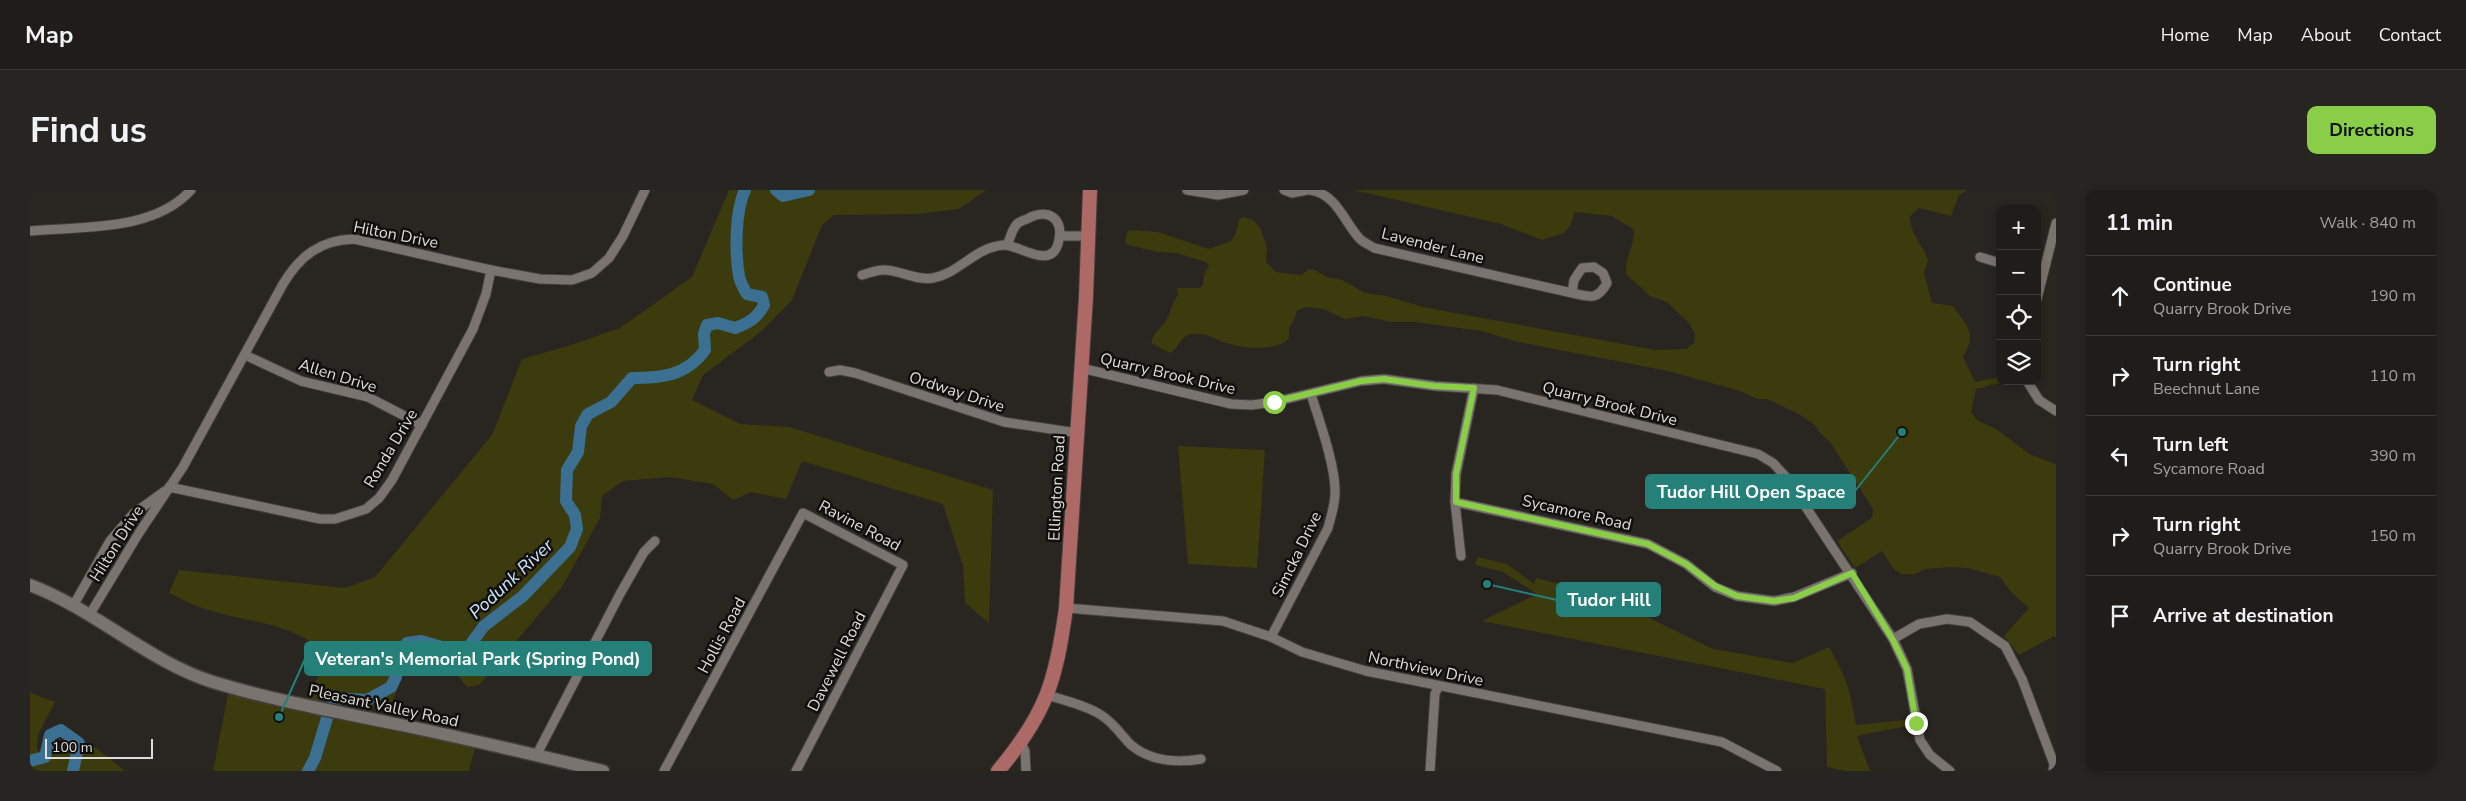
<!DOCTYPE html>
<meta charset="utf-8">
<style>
:root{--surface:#1f1c19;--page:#272522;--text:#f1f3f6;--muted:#a1a1a2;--line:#3c3a38;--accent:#8ace47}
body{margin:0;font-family:"Nunito Sans",sans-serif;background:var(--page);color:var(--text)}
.controls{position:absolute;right:15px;top:15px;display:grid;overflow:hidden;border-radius:10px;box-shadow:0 2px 8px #0003}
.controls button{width:45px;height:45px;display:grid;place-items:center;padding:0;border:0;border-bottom:1px solid var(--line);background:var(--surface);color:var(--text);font:25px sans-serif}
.scale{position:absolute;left:15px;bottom:12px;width:108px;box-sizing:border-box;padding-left:5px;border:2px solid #dfdcd9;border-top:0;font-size:14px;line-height:18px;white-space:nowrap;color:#dfdcd9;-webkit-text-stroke:4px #110f0d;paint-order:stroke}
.stop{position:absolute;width:15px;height:15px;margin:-11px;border:4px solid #8ace47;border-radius:50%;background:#fff}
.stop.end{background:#8ace47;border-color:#fff;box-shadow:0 1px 5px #0008}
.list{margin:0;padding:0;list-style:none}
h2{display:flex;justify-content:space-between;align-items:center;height:65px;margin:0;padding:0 20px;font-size:21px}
h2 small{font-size:16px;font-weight:400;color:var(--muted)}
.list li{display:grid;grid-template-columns:32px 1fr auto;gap:15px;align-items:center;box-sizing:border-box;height:80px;padding:0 20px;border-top:1px solid var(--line)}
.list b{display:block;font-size:19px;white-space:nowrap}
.list p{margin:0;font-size:16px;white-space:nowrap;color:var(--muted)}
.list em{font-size:16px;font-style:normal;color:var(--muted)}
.icon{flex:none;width:28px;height:28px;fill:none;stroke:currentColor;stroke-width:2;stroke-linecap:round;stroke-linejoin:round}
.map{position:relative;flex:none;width:2026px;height:581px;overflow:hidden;border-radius:10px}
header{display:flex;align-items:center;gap:30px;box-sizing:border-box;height:70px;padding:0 25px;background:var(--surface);border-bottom:1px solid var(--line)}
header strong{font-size:24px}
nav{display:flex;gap:28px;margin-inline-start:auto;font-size:18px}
.intro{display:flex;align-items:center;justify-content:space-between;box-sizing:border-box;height:120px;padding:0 30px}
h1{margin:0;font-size:35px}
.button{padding:12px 22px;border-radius:10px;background:var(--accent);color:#111;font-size:18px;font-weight:700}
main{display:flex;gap:30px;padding:0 30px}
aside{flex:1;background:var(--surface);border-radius:10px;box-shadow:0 2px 8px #0003}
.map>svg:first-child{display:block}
.green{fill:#3b3b0d}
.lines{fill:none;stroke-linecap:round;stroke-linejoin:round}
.river{stroke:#3c7092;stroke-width:12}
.minor-casing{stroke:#433f3c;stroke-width:11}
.secondary-casing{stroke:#433f3c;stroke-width:15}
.primary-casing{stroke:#433f3c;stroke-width:16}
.minor{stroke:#79746f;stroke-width:9}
.secondary{stroke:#79746f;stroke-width:12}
.primary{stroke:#ad6966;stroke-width:14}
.route{stroke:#8ace47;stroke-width:6}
.labels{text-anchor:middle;stroke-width:5;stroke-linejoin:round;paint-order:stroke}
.street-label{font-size:16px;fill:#dfdcd9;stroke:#110f0d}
.water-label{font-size:18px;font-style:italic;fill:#c9e7fc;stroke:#110f0d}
.leader{fill:none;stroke:#248079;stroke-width:2}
.callout-dot{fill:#248079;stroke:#110f0d;stroke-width:2}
.callout{fill:#248079;stroke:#248079;stroke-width:2}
.callout-label{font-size:18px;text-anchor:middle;font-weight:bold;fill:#fff}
</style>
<header>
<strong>Map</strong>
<nav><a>Home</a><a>Map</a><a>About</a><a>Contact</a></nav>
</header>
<div class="intro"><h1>Find us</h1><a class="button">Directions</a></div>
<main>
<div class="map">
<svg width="2026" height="581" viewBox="0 0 2026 581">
<rect width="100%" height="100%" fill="#292521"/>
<g class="green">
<path d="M699 0H956L929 19 888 24 804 25 792 35 762 110 733 140 673 185 662 210 710 234 759 237 963 300 959 433 935 413 933 376 913 314 772 271 756 309 721 302 703 310 683 294 640 287 593 291 572 306 570 328 532 397 449 495 437 497 417 472 391 463 381 464 360 518 274 510 300 469C271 433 219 433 178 420 164 416 152 409 139 403L149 380 315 398 345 387 462 245 492 169 538 156 590 138 662 87Z"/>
<path d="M1324 0H1938L1929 5 1921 26 1889 18 1880 26C1879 42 1893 55 1898 70L1894 83 1902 113 1923 116C1938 137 1947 143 1933 167L1945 192 1970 187V191H1978L1946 199 1941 222 1947 230 1966 239 2001 265 2026 274V448L2024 446 1989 465 1974 446 1999 418 1981 402 1970 387 1938 378 1919 377 1896 379 1885 384H1871L1863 378 1852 361 1825 378 1807 351 1842 328 1843 319 1800 252 1790 243 1785 235 1767 223 1737 209H1727L1710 201 1638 181 1484 151 1452 141 1385 132H1361L1333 126 1315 129 1294 119 1275 117 1267 121 1264 130 1259 138V148C1249 161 1215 159 1200 154 1186 151 1179 142 1162 144 1150 146 1148 159 1140 163L1121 153C1125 140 1129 141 1135 132 1141 124 1141 113 1148 105L1147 98H1170L1173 95 1174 85 1179 76 1176 72 1146 63 1128 62 1098 55 1095 51 1097 42 1101 40 1128 42 1179 59 1201 51 1206 43 1209 29 1214 27 1223 30 1230 38 1237 57 1236 72 1246 82 1271 85 1279 79 1285 80 1297 87 1312 90 1335 103 1356 106 1393 117 1625 160 1656 159 1664 153 1665 144 1658 132 1637 112 1620 106 1597 85C1592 69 1607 54 1603 39L1582 26 1545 22 1540 36 1534 43 1512 50 1471 34Z"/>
<path d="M1148 256 1235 260 1227 378 1158 374Z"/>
<path d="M1448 367 1477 374 1504 394 1506 388 1570 404 1683 459 1763 473 1799 457C1817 489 1820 499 1826 535L1875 530 1876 536 1827 546 1840 581H1816L1797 577 1795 499 1452 431 1507 404 1473 382 1445 375Z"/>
<path d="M0 500 1 503 25 512 8 545 7 562 29 554 65 557 95 581H0Z"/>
<path d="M198 504 445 557 439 581H183Z"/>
</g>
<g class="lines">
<g class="river">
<path d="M746 0 753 6 779 0"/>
<path d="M0 571 15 567 20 545 31 540 49 553 43 581"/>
<path d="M278 581 285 568 303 508 337 510 361 497 366 487 364 473 368 463 377 453 391 451 426 461 437 459 454 436 493 406 540 357 547 339 545 325 536 311 537 280 548 262 551 236 558 224 581 212 602 188C632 188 656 186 675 160L674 144 677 135 688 133 705 138C719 133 727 128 734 115L732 107 717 104C714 99 710 92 709 86 705 63 705 21 715 0"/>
</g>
<defs>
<g id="minor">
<path d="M1157 0 1188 5 1214 0"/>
<path d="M1254 0 1262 3 1277 0"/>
<path d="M1280 0C1307 4 1314 32 1330 49 1334 53 1340 55 1344 58L1542 103C1560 107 1567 111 1577 93L1573 83 1564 77 1552 78 1544 90 1542 103"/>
<path d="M0 41C52 36 123 42 161 0"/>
<path d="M1030 46H1058"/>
<path d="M1950 67 1970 73"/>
<path d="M832 85C838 83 847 80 854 80 870 80 886 91 903 88 930 83 945 57 974 55 990 55 1020 80 1028 54 1035 29 1019 17 997 29 994 30 989 32 987 34 982 39 980 49 977 55"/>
<path d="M2007 109 2026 33"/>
<path d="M215 165 271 191 338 207 392 235"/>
<path d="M1051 178 1201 214 1222 215 1244 212 1331 191 1354 189 1405 196 1467 200 1728 264 1743 273 1756 287 1863 449 1877 479 1890 550 1900 565 1920 581"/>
<path d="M799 182 810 180 825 183 974 232 1047 243"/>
<path d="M1997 191 2009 210 2026 221"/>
<path d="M139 297 290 329H305L336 319 349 308 362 290 443 139 456 104 461 80"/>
<path d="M1425 312 1618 354 1656 374 1685 397 1707 406 1744 411 1764 407 1822 383"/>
<path d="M1431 366 1425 312 1426 284 1444 198"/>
<path d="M43 416 80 351 103 324 135 301"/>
<path d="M1036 418 1193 431 1241 447 1272 462 1336 481 1692 552 1747 581"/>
<path d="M60 424 109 343 153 277 253 94C270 66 290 50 324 49L461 80 510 89 542 90 562 83 579 68 593 46 615 0"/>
<path d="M1241 447 1298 338C1301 326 1305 315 1305 303 1306 277 1289 230 1281 204"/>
<path d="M1863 449 1889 434 1917 429 1940 432 1975 456 1992 489 2024 574 2023 581"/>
<path d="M1018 505C1035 511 1056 515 1071 525 1084 533 1091 545 1101 555 1120 571 1147 573 1171 569"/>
<path d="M991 553 995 561 996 581"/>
<path d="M507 564 590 404 614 362 625 351"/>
<path d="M634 581 773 323 873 375 766 581"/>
<path d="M1400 581 1405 504 1408 497"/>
</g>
<path id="secondary" d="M0 395C64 419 119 472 183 492 245 511 309 522 371 535 439 549 506 565 573 581"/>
<path id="primary" d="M968 581C1016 524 1026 491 1036 418L1056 107 1060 0"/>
</defs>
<use href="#minor" class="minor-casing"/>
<use href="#secondary" class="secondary-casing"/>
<use href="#primary" class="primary-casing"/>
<use href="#minor" class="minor"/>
<use href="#secondary" class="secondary"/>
<use href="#primary" class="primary"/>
</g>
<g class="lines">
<path class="route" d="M1244 212 1331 191 1354 189 1404 196 1444 198 1426 284V312L1618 354 1656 374 1685 396 1707 406 1744 411 1764 408 1822 383 1863 450 1877 479 1886 533"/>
</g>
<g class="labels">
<g class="street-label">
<text transform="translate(366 44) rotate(11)" y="6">Hilton Drive</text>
<text transform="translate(1403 55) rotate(14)" y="6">Lavender Lane</text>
<text transform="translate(1138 183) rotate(13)" y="6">Quarry Brook Drive</text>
<text transform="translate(308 185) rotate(17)" y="6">Allen Drive</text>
<text transform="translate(927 201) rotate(18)" y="6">Ordway Drive</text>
<text transform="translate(1580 213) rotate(14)" y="6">Quarry Brook Drive</text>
<text transform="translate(360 258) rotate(-59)" y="6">Ronda Drive</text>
<text transform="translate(1026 298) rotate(-87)" y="6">Ellington Road</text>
<text transform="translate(1547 322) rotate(13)" y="6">Sycamore Road</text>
<text transform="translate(830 335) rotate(28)" y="6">Ravine Road</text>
<text transform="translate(86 353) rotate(-58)" y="6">Hilton Drive</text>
<text transform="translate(1266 364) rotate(-64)" y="6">Simcka Drive</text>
<text transform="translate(691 445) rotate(-62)" y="6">Hollis Road</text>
<text transform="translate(806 471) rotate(-63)" y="6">Davewell Road</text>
<text transform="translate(1396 478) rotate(12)" y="6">Northview Drive</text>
<text transform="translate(354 515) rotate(12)" y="6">Pleasant Valley Road</text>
</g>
<g class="water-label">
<text transform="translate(481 389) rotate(-43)" y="6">Podunk River</text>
</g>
</g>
<path class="leader" d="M1872 242L1825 301M1457 394L1527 410M249 527L275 469"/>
<g class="callout-dot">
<circle cx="1872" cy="242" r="5"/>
<circle cx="1457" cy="394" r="5"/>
<circle cx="249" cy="527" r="5"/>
</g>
<g class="callout">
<rect x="1616" y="285" width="209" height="33" rx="5"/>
<rect x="1527" y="393" width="103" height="33" rx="5"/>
<rect x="275" y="452" width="346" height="33" rx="5"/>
</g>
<g class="callout-label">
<text x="1721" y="308">Tudor Hill Open Space</text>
<text x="1579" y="416">Tudor Hill</text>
<text x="448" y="475">Veteran's Memorial Park (Spring Pond)</text>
</g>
</svg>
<div class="controls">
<button>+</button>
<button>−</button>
<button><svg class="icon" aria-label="locate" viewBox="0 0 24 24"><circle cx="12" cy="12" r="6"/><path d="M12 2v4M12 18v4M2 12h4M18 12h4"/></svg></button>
<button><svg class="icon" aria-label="layers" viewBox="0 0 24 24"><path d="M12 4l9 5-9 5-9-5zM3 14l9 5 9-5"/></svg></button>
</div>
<div class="scale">100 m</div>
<div class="stop" style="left:1244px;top:212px"></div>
<div class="stop end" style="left:1886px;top:533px"></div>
</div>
<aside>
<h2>11 min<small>Walk · 840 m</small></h2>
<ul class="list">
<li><svg class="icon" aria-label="ahead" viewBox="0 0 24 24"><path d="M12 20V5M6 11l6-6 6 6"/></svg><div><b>Continue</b><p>Quarry Brook Drive</p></div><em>190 m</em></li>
<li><svg class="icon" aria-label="right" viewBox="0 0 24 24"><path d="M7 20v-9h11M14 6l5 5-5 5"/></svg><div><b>Turn right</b><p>Beechnut Lane</p></div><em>110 m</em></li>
<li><svg class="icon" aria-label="left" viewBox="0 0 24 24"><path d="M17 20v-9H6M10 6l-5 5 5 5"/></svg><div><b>Turn left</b><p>Sycamore Road</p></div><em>390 m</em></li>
<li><svg class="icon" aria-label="right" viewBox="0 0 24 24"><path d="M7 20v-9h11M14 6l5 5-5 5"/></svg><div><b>Turn right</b><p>Quarry Brook Drive</p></div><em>150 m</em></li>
<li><svg class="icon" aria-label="arrive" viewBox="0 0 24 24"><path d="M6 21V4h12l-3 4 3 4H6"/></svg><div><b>Arrive at destination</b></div></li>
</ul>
</aside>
</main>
